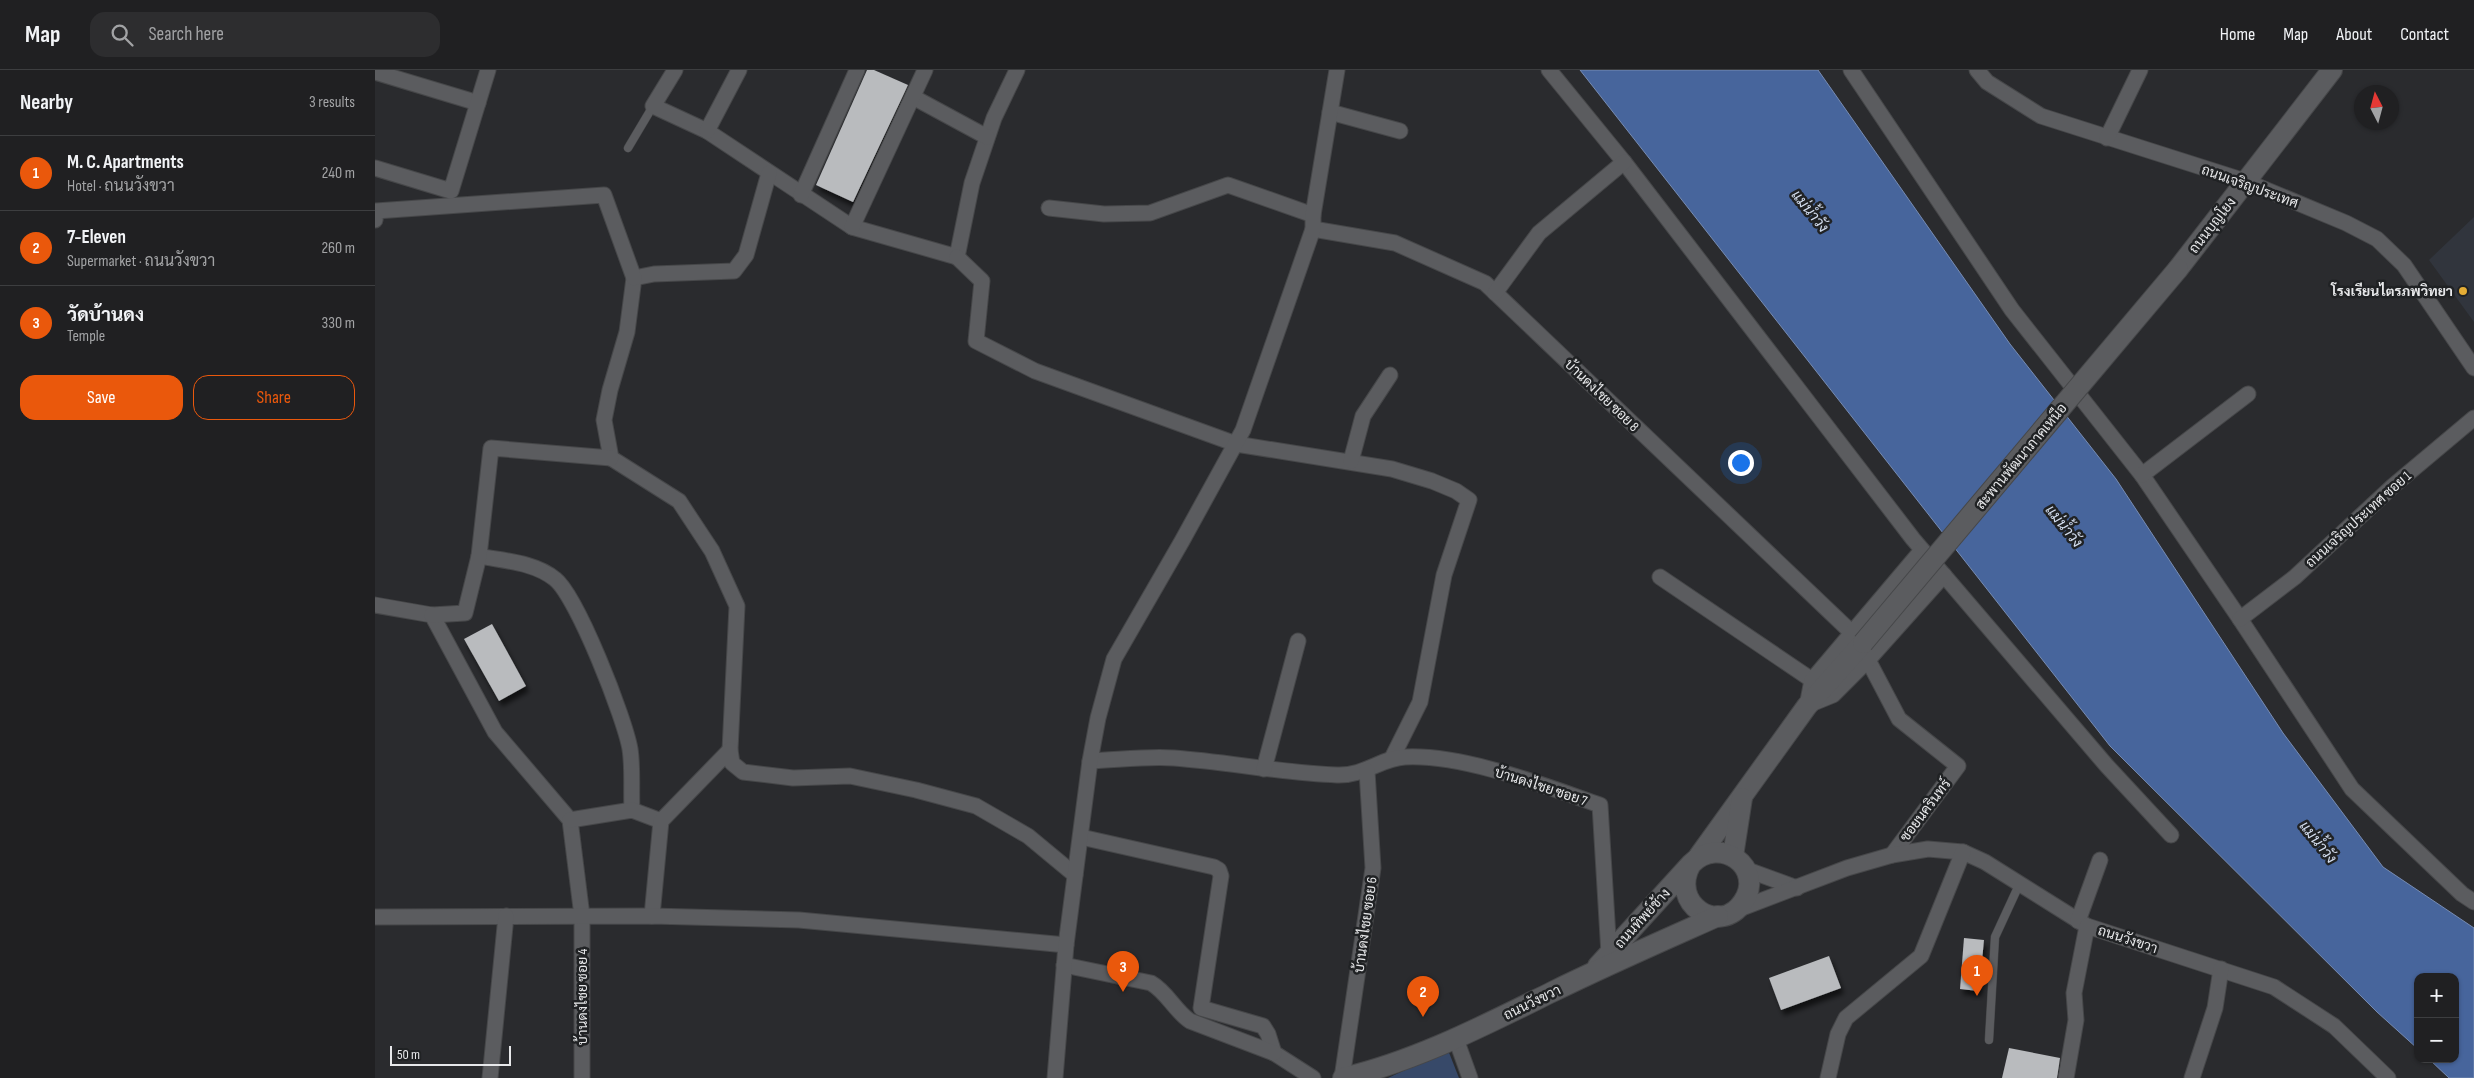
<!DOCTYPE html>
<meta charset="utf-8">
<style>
:root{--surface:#202022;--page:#2d2d2f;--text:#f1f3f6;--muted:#a2a3a5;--line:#3d3e40;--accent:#ea580c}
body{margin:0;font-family:"Sofia Sans Condensed",Sarabun,sans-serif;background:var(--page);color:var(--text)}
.controls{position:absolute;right:15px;bottom:15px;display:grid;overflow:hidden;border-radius:10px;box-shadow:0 1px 4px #0004}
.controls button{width:45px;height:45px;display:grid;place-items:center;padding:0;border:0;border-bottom:1px solid var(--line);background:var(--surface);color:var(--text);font:25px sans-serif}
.compass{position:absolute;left:1979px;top:15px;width:45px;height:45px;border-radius:50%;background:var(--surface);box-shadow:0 1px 4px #0004;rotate:354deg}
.scale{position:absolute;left:15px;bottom:12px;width:121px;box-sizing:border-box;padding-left:5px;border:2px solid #e7e8ea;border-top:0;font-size:14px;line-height:18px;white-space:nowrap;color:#e7e8ea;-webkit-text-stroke:4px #202224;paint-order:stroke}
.you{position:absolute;left:1365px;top:392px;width:18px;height:18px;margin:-12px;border:4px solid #fff;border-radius:50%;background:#1a73e8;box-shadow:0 0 0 8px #1a73e833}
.badge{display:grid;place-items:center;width:32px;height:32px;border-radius:50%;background:var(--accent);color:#fff;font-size:16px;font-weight:700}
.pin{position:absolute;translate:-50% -41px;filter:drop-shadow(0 1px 2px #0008)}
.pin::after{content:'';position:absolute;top:26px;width:18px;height:15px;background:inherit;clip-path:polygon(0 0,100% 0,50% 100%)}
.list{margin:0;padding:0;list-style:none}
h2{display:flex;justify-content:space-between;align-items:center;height:65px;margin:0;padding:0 20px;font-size:21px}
h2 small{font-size:16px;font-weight:400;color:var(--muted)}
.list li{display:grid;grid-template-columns:32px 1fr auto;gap:15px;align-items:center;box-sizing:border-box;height:75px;padding:0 20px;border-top:1px solid var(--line)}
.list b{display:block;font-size:19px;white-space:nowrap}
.list p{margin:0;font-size:16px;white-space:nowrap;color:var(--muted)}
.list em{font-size:16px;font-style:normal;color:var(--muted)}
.actions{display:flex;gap:10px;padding:15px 20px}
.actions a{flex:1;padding:11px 0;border:1px solid var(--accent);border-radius:15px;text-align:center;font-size:18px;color:var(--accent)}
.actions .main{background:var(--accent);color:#fff}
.icon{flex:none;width:28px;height:28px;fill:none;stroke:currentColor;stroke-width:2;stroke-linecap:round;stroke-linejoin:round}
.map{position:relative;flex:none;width:2099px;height:1008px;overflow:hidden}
header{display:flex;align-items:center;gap:30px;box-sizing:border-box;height:70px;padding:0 25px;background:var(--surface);border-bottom:1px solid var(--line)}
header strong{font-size:24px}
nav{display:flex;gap:28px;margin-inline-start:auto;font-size:18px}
.search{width:350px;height:45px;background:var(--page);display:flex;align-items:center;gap:12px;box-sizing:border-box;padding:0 18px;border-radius:15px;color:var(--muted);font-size:19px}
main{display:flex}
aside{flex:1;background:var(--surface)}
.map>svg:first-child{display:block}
.built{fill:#31353d}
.green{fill:#374969}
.water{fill:#47659c;stroke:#778cb3}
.building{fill:#b9bbbe;filter:url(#shadow)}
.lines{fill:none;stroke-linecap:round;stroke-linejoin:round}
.lane-casing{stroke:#464749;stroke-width:9}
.street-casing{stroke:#464749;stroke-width:17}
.secondary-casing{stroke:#464749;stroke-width:22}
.lane{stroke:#5b5c5f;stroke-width:8}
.street{stroke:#5b5c5f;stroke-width:15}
.secondary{stroke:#5b5c5f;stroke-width:20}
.secondary-bridge-casing{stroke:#464749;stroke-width:22;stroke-linecap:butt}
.secondary-bridge{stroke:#5b5c5f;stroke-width:20}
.poi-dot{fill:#e5ad35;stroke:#202224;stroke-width:2}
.labels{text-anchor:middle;stroke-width:5;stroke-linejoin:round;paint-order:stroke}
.street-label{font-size:14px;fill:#e7e8ea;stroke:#202224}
.poi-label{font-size:14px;font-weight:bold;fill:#e7e8ea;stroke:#202224;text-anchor:end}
.water-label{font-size:15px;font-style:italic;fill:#d4deef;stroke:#202224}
</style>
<header>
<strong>Map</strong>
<div class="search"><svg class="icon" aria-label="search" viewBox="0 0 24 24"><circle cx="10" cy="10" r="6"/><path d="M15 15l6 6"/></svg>Search here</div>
<nav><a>Home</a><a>Map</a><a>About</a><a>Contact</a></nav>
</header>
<main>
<aside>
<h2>Nearby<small>3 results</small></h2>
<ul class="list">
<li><span class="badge">1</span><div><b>M. C. Apartments</b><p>Hotel · ถนนวังขวา</p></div><em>240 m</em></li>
<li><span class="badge">2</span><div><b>7-Eleven</b><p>Supermarket · ถนนวังขวา</p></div><em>260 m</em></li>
<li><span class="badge">3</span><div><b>วัดบ้านดง</b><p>Temple</p></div><em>330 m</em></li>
</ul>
<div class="actions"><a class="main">Save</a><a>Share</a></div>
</aside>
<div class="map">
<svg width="2099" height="1008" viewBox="0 0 2099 1008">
<defs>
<filter id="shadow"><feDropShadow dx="3" dy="5.5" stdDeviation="2.5" flood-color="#0009"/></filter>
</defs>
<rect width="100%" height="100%" fill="#2a2b2e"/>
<path class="built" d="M2099 147V252L2054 190Z"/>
<path class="green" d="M1073 980 1084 1008H1013Z"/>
<path class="water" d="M1205 0H1443L1635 274 1741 409 1908 663 2008 797 2099 858V1008H2074L2054 989H2080V907H2043V979L2002 942 1735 676Z"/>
<g class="building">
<path d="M492 0H499L533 15 478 132 441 115Z"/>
<path d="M117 554 151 616 124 631 89 569Z"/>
<path d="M1589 868 1609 870 1604 921 1585 919Z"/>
<path d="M1454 886 1466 918 1406 940 1394 908Z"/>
<path d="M1634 978 1685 988 1682 1008H1627Z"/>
</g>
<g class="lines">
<defs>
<g id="lane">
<path d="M253 78 278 36"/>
<path d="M1614 970 1620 867 1644 815"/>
</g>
<g id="street">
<path d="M300 0 278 36 332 61 477 157 582 187 597 113 619 48 642 0"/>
<path d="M1174 0 1249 92 1538 469 1732 696 1796 765"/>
<path d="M1476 0 1637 240 1767 405 1865 549 1977 719 2087 824 2099 832"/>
<path d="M1602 0 1612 12 1666 46 1870 111 1971 153 2002 169 2029 195 2099 298"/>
<path d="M0 2 103 33"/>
<path d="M538 27 612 67"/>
<path d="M955 42 1025 61"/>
<path d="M332 61 364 0"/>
<path d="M1732 68 1765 0"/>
<path d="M0 98 76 121 113 0"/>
<path d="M394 103 371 185 359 201 279 204 259 208 252 262 235 320 229 350 236 388 304 431 337 481 362 536 355 680 357 693 368 702 418 708 475 706 541 720 601 736 653 766 700 805"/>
<path d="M426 125 482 0"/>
<path d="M674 138 729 144 775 143 853 115 938 145"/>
<path d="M0 150 1 141 229 125 259 208"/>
<path d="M477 157 550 0"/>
<path d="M938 159 1020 173 1110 213 1476 562"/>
<path d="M582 187 607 211 601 271 660 301 861 374 1017 399 1057 411 1081 421 1094 430 1069 505 1045 632 1017 688"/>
<path d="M1120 223 1164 163 1249 92"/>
<path d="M976 391 988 346 1015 305"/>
<path d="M1767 405 1873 324"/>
<path d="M104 486C129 491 159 492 180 509 202 526 250 649 255 679 258 698 256 720 257 740"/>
<path d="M1285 507 1437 610"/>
<path d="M0 535 57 545 120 662 195 750 207 846V1008"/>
<path d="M57 545 90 543 104 486 116 378 236 388"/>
<path d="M1865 549 1920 507 2018 416 2099 348"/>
<path d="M1493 590 1524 649 1583 696 1517 785"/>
<path d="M1436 634 1458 625 1493 590 1569 505"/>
<path d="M1432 636 1437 610 1547 480"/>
<path d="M715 691C743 690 772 686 799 688 853 692 907 703 962 705 990 706 1006 688 1030 687 1088 684 1170 716 1225 735L1234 884"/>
<path d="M889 699 923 571"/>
<path d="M195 750 257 740 286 751"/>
<path d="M706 767 839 797 844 800 846 806 826 938 888 956 893 964 899 983 938 1008"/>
<path d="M1370 799 1422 818"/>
<path d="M1359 841 1472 798 1517 785 1553 779 1588 782 1610 792 1712 856 1899 917 1959 956 2013 1008"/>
<path d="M277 846 286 751 355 680"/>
<path d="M0 847 277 846 424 850 691 875"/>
<path d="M1703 851 1725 790"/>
<path d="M689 895 776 913C792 922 800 941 815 951L899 983"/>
<path d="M1081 969 1095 1008"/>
<path d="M115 1008 131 846"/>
<path d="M680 1008 691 875 715 691 723 648 739 589 807 471 868 360 938 159V145L962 0"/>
<path d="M967 1008 998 798 992 701"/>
<path d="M1453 1008 1463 964 1471 948 1546 886 1588 782"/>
<path d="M1691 1008 1701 950 1699 923 1712 856"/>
<path d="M1817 1008 1840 938 1846 899"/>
</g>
<g id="secondary">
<path d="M1803 199 1957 0"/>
<path d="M1324 786 1432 636 1488 573"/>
<path d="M1358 786 1367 728"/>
<path d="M1223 896 1316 794C1345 764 1391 798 1368 832 1345 867 1293 834 1316 794"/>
<path d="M968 1008C1041 991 1110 955 1177 922 1232 895 1287 871 1343 846"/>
</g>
</defs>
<use href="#lane" class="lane-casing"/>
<use href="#street" class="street-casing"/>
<use href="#secondary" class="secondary-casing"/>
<use href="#lane" class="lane"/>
<use href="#street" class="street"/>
<use href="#secondary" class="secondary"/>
<defs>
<path id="secondary-bridge" d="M1488 573 1803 199"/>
</defs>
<use href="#secondary-bridge" class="secondary-bridge-casing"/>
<use href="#secondary-bridge" class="secondary-bridge"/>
</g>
<circle class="poi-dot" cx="2088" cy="221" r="5"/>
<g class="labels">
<g class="street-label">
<text transform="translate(1875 116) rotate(20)" y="5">ถนนเจริญประเทศ</text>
<text transform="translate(1837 155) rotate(-52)" y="5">ถนนบุญโยง</text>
<text transform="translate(1227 325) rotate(44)" y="5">บ้านดงไชย ซอย 8</text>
<text transform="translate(1646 386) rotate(-50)" y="5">สะพานพัฒนาภาคเหนือ</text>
<text transform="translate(1983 449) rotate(-42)" y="5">ถนนเจริญประเทศ ซอย 1</text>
<text transform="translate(1166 716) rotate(18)" y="5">บ้านดงไชย ซอย 7</text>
<text transform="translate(1550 740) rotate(-53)" y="5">ซอยนครินทร์</text>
<text transform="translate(1267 848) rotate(-48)" y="5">ถนนทิพย์ช้าง</text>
<text transform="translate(990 855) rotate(-82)" y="5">บ้านดงไชย ซอย 6</text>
<text transform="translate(1753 869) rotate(18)" y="5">ถนนวังขวา</text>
<text transform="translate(207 927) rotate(-90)" y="5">บ้านดงไชย ซอย 4</text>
<text transform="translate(1157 932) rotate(-26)" y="5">ถนนวังขวา</text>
</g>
<g class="poi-label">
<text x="2078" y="226">โรงเรียนไตรภพวิทยา</text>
</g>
<g class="water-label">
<text transform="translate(1435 141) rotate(51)" y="5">แม่น้ำวัง</text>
<text transform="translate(1689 456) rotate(51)" y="5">แม่น้ำวัง</text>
<text transform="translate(1943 772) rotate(51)" y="5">แม่น้ำวัง</text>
</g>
</g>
</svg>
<div class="controls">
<button>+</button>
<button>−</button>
</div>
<svg class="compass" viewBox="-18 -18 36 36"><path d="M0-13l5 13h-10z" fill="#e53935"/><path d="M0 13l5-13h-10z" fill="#a2a3a5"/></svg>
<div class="scale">50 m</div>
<div class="you"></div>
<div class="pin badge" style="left:1602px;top:926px">1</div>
<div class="pin badge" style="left:1048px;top:947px">2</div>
<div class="pin badge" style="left:748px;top:922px">3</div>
</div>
</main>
